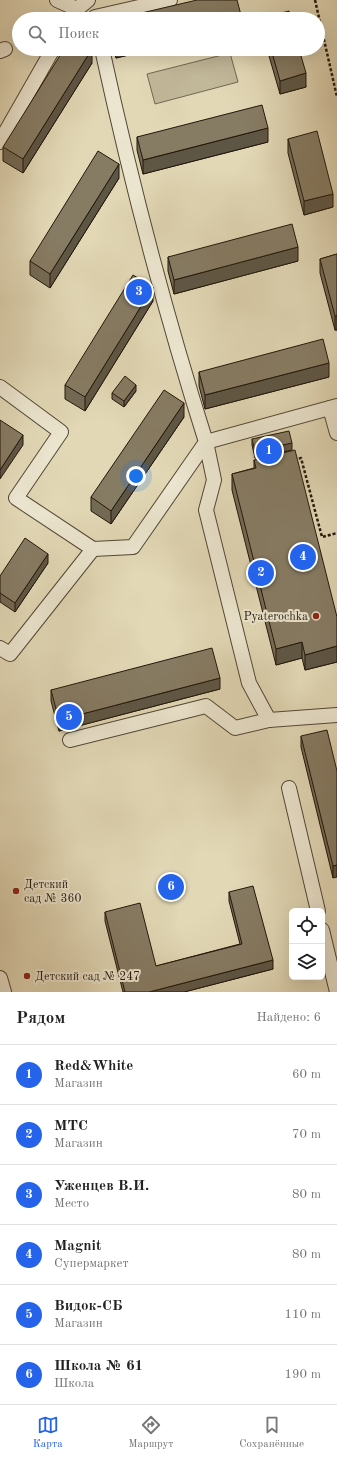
<!DOCTYPE html>
<html lang="ru">
<meta charset="utf-8">
<style>
:root{--surface:#fff;--page:#f2f2f2;--text:#222;--muted:#767676;--line:#e0e0e0;--accent:#2563eb}
body{margin:0;font-family:"Old Standard TT",serif;background:var(--page);color:var(--text)}
.controls{position:absolute;right:12px;bottom:12px;display:grid;overflow:hidden;border-radius:6px;box-shadow:0 4px 16px #0002}
.controls button{width:36px;height:36px;display:grid;place-items:center;padding:0;border:0;border-bottom:1px solid var(--line);background:var(--surface);color:var(--text);font:20px sans-serif}
.you{position:absolute;left:136px;top:476px;width:14px;height:14px;margin:-10px;border:3px solid #fff;border-radius:50%;background:#1a73e8;box-shadow:0 0 0 6px #1a73e833}
.badge{display:grid;place-items:center;width:26px;height:26px;border-radius:50%;background:var(--accent);color:#fff;font-size:13px;font-weight:700}
.pin{position:absolute;translate:-50% -50%;border:2px solid #fff;box-shadow:0 1px 4px #0006}
.list{margin:0;padding:0;list-style:none}
h2{display:flex;justify-content:space-between;align-items:center;height:52px;margin:0;padding:0 16px;font-size:17px}
h2 small{font-size:13px;font-weight:400;color:var(--muted)}
.list li{display:grid;grid-template-columns:26px 1fr auto;gap:12px;align-items:center;box-sizing:border-box;height:60px;padding:0 16px;border-top:1px solid var(--line)}
.list b{display:block;font-size:15px;white-space:nowrap}
.list p{margin:0;font-size:13px;white-space:nowrap;color:var(--muted)}
.list em{font-size:13px;font-style:normal;color:var(--muted)}
.icon{flex:none;width:22px;height:22px;fill:none;stroke:currentColor;stroke-width:2;stroke-linecap:round;stroke-linejoin:round}
.map{position:relative;flex:none;width:337px;height:992px;overflow:hidden}
.search{position:absolute;background:var(--surface);box-shadow:0 4px 16px #0002;left:12px;right:12px;top:12px;height:44px;display:flex;align-items:center;gap:10px;box-sizing:border-box;padding:0 14px;border-radius:22px;color:var(--muted);font-size:15px}
.sheet{height:412px;background:var(--surface)}
nav{display:flex;justify-content:space-around;align-items:center;box-sizing:border-box;height:56px;border-top:1px solid var(--line);background:var(--surface);font-size:11px;color:var(--muted)}
nav a{display:grid;justify-items:center;gap:2px}
nav .on{color:var(--accent)}
.map>svg:first-child{display:block}
.green{fill:#c1b799;stroke:#726752}
.lines{fill:none;stroke-linecap:round;stroke-linejoin:round}
.minor-casing{stroke:#524735;stroke-width:16}
.path{stroke:#22170a;stroke-width:2.5;stroke-dasharray:3 2;stroke-linecap:butt}
.minor{stroke:#ece6d0;stroke-width:14}
.wall{fill:#736a55;stroke:#22170a}
.shaded-wall{fill:#5e5645;stroke:#22170a}
.building{fill:#867b63;stroke:#22170a}
.poi-dot{fill:#8f2418;stroke:#ece6d0;stroke-width:1.5}
.labels{text-anchor:middle;stroke-width:4;stroke-linejoin:round;paint-order:stroke}
.poi-label{font-size:12px;fill:#22170a;stroke:#ece6d0;text-anchor:start}
</style>
<div class="map">
<svg width="337" height="992" viewBox="0 0 337 992">
<rect width="100%" height="100%" fill="#e2d8b6"/>
<filter id="stains"><feTurbulence type="fractalNoise" baseFrequency=".005" numOctaves="4"/><feColorMatrix values="0 0 0 0 .2 0 0 0 0 .09 0 0 0 0 .02 0 0 0 .5 -.17"/></filter>
<radialGradient id="worn" r=".72"><stop offset=".6" stop-color="#630" stop-opacity="0"/><stop offset="1" stop-color="#630" stop-opacity=".3"/></radialGradient>
<path class="green" d="M230 53 238 82 155 104 147 74Z"/>
<g class="lines">
<defs>
<g id="minor">
<path d="M57 0 77 9"/>
<path d="M95 17 170 0"/>
<path d="M71 19 77 9 88 0"/>
<path d="M0 51 5 49"/>
<path d="M0 142 53 49"/>
<path d="M0 387 61 432 16 498 93 549 133 547 206 442C165 313 131 182 102 49"/>
<path d="M330 408 337 433"/>
<path d="M0 648 10 654 93 549"/>
<path d="M269 720 249 683 206 510 214 480 206 442 337 406"/>
<path d="M70 740 206 706 235 728 269 720 337 715"/>
<path d="M289 788 318 911"/>
<path d="M322 930 337 992"/>
<path d="M0 978 4 992"/>
</g>
</defs>
<use href="#minor" class="minor-casing"/>
<g class="path">
<path d="M315 0 337 97"/>
<path d="M294 460 301 458 322 537 337 533"/>
</g>
<use href="#minor" class="minor"/>
</g>
<g class="wall">
<path d="M114 49H154L116 58Z"/>
<path d="M267 49H299L306 87 280 94Z"/>
<path d="M92 63 23 173 3 161V147Z"/>
<path d="M137 137 268 142 143 174 137 150Z"/>
<path d="M288 139 333 207 304 215 288 153Z"/>
<path d="M119 178 50 288 30 275V261Z"/>
<path d="M337 254V330H335L320 273V259Z"/>
<path d="M168 257 298 261 174 294 168 271Z"/>
<path d="M153 301 85 411 65 399V385Z"/>
<path d="M199 372 329 377 205 409 199 386Z"/>
<path d="M136 391 124 407 112 399V393Z"/>
<path d="M184 417 111 524 91 511V497Z"/>
<path d="M252 439 292 450 255 458 252 445Z"/>
<path d="M254 460 337 617V662L305 670 302 658 276 665 232 490V474L254 468Z"/>
<path d="M48 563 15 612 0 602V576Z"/>
<path d="M220 689 59 731 51 701V690Z"/>
<path d="M301 736 337 771 333 878 301 747Z"/>
<path d="M229 892 273 969 184 992H123L105 921V912L156 966 240 944 229 901Z"/>
</g>
<g class="shaded-wall">
<path d="M241 15V19H222Z"/>
<path d="M92 49V63L23 173V159Z"/>
<path d="M116 49H154L116 58Z"/>
<path d="M306 73V87L280 94V81Z"/>
<path d="M268 128V142L143 174V160Z"/>
<path d="M119 164V178L50 288V274Z"/>
<path d="M333 194V207L304 215V201Z"/>
<path d="M298 247V261L174 294V280Z"/>
<path d="M153 287V301L85 411V397Z"/>
<rect x="335" y="316" width="2" height="14"/>
<path d="M329 363V377L205 409V395Z"/>
<path d="M136 385V391L124 407V401Z"/>
<path d="M184 403V417L111 524V511Z"/>
<path d="M23 435V445L0 479V470Z"/>
<path d="M292 443V450L255 458V451Z"/>
<path d="M48 554V563L15 612V603Z"/>
<path d="M302 642V658L276 665V649Z"/>
<path d="M337 646V662L305 670V655Z"/>
<path d="M220 678V689L59 731V720Z"/>
<path d="M337 865V877L333 878V866Z"/>
<path d="M273 960V969L184 992H149Z"/>
</g>
<g class="building">
<path d="M197 0H237L241 15 222 19H116Z"/>
<path d="M289 11 291 19H263L262 18Z"/>
<path d="M64 49H92L23 159 3 147Z"/>
<path d="M271 49H299L306 73 280 81Z"/>
<path d="M262 105 268 128 143 160 137 137Z"/>
<path d="M317 131 333 194 304 201 288 139Z"/>
<path d="M98 151 119 164 50 274 30 261Z"/>
<path d="M292 224 298 247 174 280 168 257Z"/>
<path d="M337 254V316H335L320 259Z"/>
<path d="M133 275 153 287 85 397 65 385Z"/>
<path d="M323 339 329 363 205 395 199 372Z"/>
<path d="M125 376 136 385 124 401 112 393Z"/>
<path d="M164 390 184 403 111 511 91 497Z"/>
<path d="M0 420 23 435 0 470Z"/>
<path d="M289 431 292 443 255 451 252 439Z"/>
<path d="M295 450 337 617V646L305 655 302 642 276 649 232 474 256 468 254 460Z"/>
<path d="M25 538 48 554 15 603 0 593V576Z"/>
<path d="M212 648 220 678 59 720 51 690Z"/>
<path d="M327 730 337 771V865L333 866 301 736Z"/>
<path d="M253 886 273 960 149 992H125L105 912 140 903 156 966 242 944 229 892Z"/>
</g>
<g class="poi-dot">
<circle cx="316" cy="616" r="4"/>
<circle cx="16" cy="891" r="4"/>
<circle cx="27" cy="976" r="4"/>
</g>
<g class="labels">
<g class="poi-label">
<text x="308" y="620" text-anchor="end">Pyaterochka</text>
<text x="24" y="888">Детский<tspan x="24" dy="14">сад № 360</tspan></text>
<text x="35" y="980">Детский сад № 247</text>
</g>
</g>
<rect width="100%" height="100%" filter="url(#stains)"/>
<rect width="100%" height="100%" fill="url(#worn)"/>
</svg>
<div class="controls">
<button><svg class="icon" aria-label="locate" viewBox="0 0 24 24"><circle cx="12" cy="12" r="6"/><path d="M12 2v4M12 18v4M2 12h4M18 12h4"/></svg></button>
<button><svg class="icon" aria-label="layers" viewBox="0 0 24 24"><path d="M12 4l9 5-9 5-9-5zM3 14l9 5 9-5"/></svg></button>
</div>
<div class="you"></div>
<div class="pin badge" style="left:269px;top:451px">1</div>
<div class="pin badge" style="left:261px;top:573px">2</div>
<div class="pin badge" style="left:139px;top:292px">3</div>
<div class="pin badge" style="left:303px;top:557px">4</div>
<div class="pin badge" style="left:69px;top:717px">5</div>
<div class="pin badge" style="left:171px;top:887px">6</div>
<div class="search"><svg class="icon" aria-label="search" viewBox="0 0 24 24"><circle cx="10" cy="10" r="6"/><path d="M15 15l6 6"/></svg>Поиск</div>
</div>
<section class="sheet">
<h2>Рядом<small>Найдено: 6</small></h2>
<ul class="list">
<li><span class="badge">1</span><div><b>Red&amp;White</b><p>Магазин</p></div><em>60 m</em></li>
<li><span class="badge">2</span><div><b>МТС</b><p>Магазин</p></div><em>70 m</em></li>
<li><span class="badge">3</span><div><b>Уженцев В.И.</b><p>Место</p></div><em>80 m</em></li>
<li><span class="badge">4</span><div><b>Magnit</b><p>Супермаркет</p></div><em>80 m</em></li>
<li><span class="badge">5</span><div><b>Видок-СБ</b><p>Магазин</p></div><em>110 m</em></li>
<li><span class="badge">6</span><div><b>Школа № 61</b><p>Школа</p></div><em>190 m</em></li>
</ul>
</section>
<nav>
<a class="on"><svg class="icon" aria-label="map" viewBox="0 0 24 24"><path d="M3 6l6-2 6 2 6-2v14l-6 2-6-2-6 2zM9 4v14M15 6v14"/></svg>Карта</a>
<a><svg class="icon" aria-label="directions" viewBox="0 0 24 24"><path d="M12 3l9 9-9 9-9-9zM9 14v-3h6M13 9l2 2-2 2"/></svg>Маршрут</a>
<a><svg class="icon" aria-label="saved" viewBox="0 0 24 24"><path d="M7 4h10v16l-5-4-5 4z"/></svg>Сохранённые</a>
</nav>
